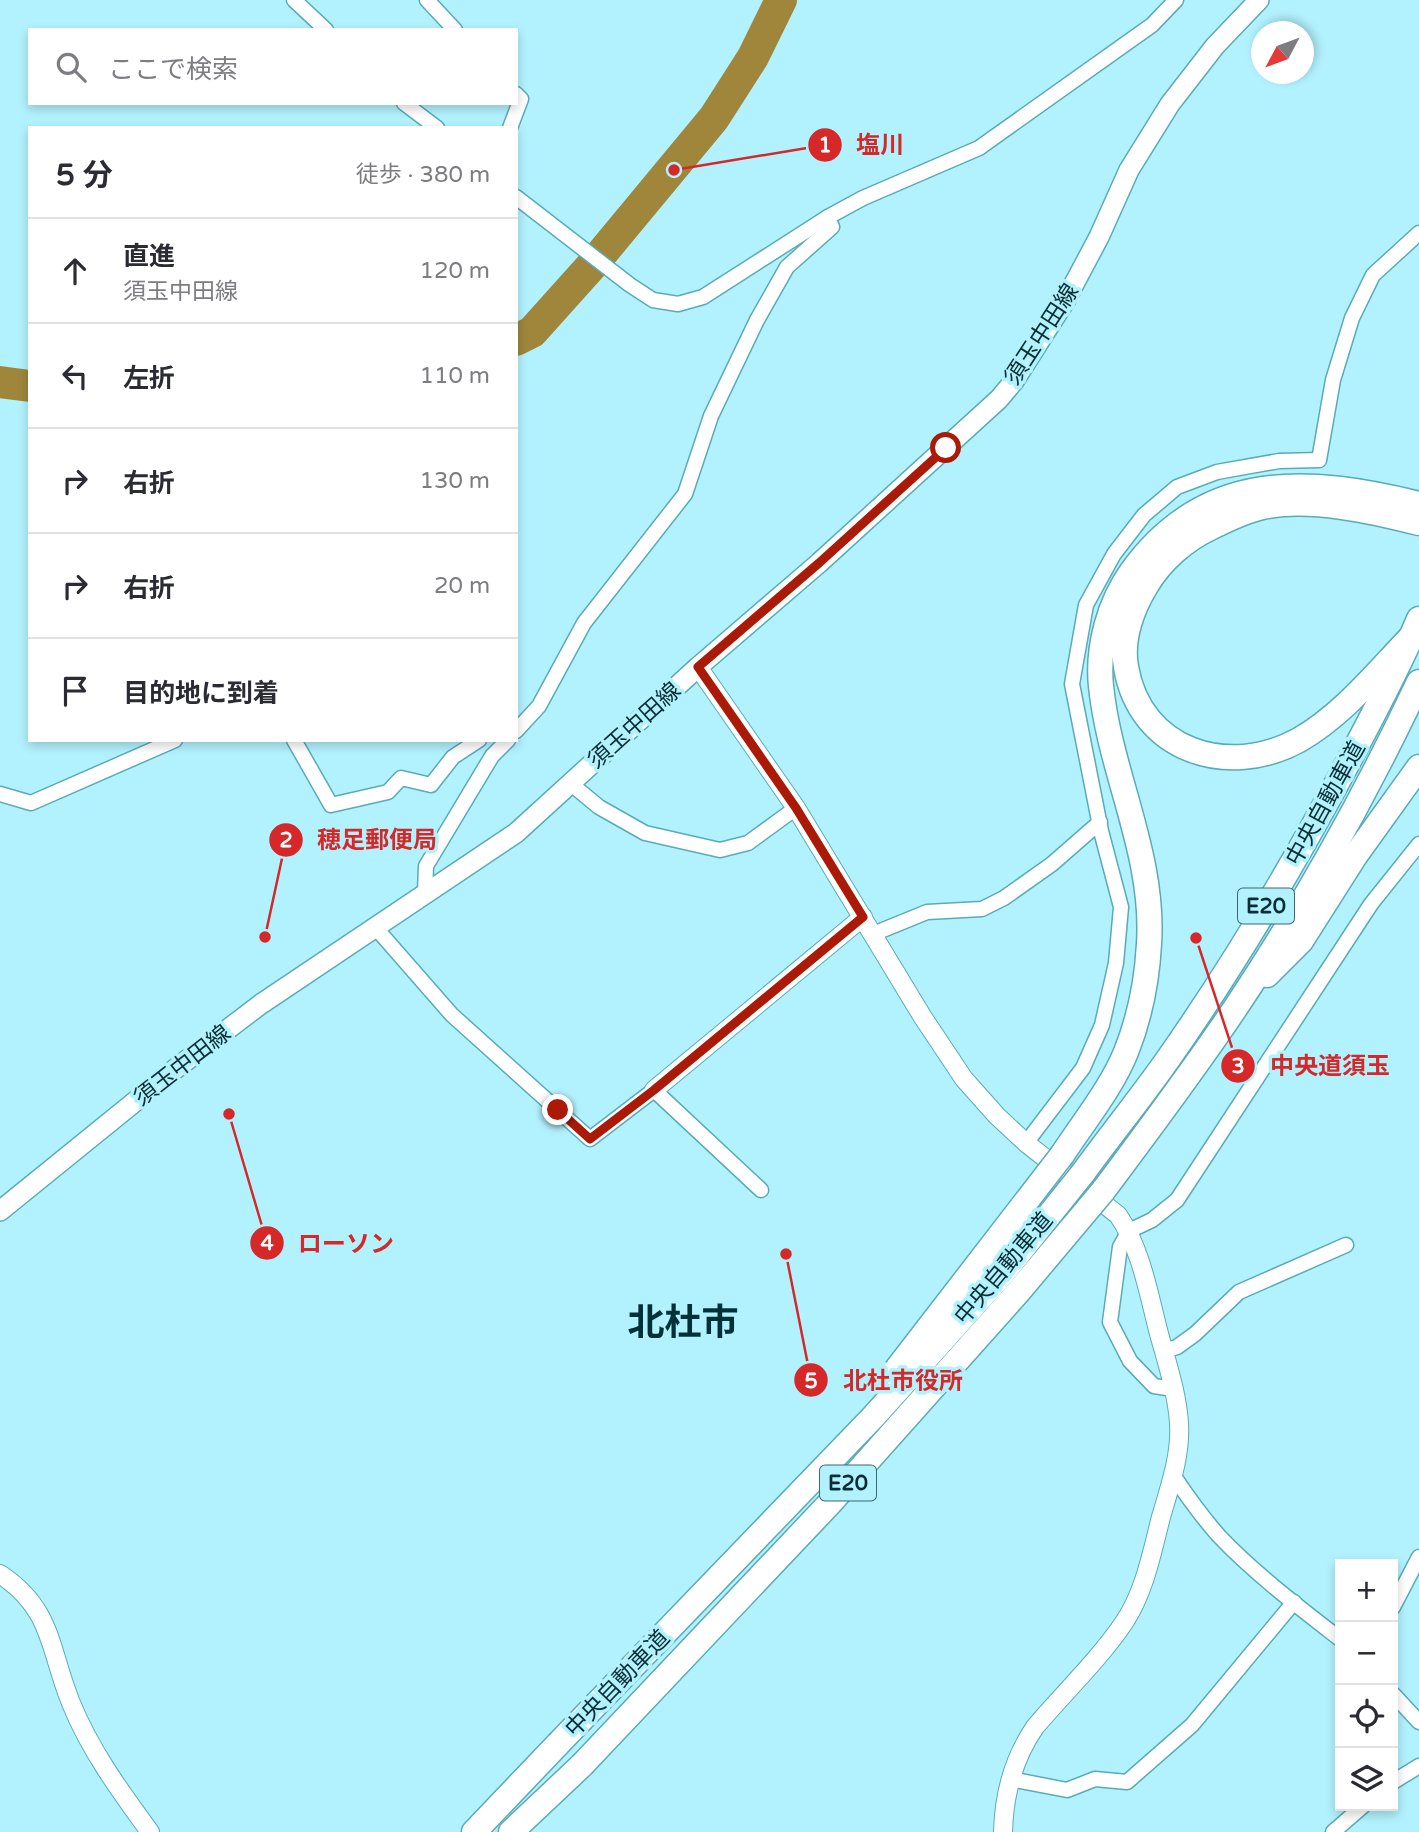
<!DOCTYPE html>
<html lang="ja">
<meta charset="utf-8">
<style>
:root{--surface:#fff;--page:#f7f7f7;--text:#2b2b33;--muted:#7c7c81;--line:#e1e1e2}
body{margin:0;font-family:"Varela Round","Noto Sans JP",sans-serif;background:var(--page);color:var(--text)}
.controls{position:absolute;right:21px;bottom:21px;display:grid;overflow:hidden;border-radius:0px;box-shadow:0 4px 10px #0003}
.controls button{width:63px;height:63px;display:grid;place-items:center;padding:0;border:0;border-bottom:2px solid var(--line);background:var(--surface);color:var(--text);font:35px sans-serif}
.compass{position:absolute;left:1251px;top:21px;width:63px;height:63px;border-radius:50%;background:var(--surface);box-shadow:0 4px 10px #0003;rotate:229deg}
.stop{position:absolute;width:21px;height:21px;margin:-16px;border:5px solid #aa1a07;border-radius:50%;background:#fff}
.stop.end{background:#aa1a07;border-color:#fff;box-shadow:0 2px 7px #0008}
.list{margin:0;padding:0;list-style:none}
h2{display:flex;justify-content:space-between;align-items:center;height:91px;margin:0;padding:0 28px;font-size:30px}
h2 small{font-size:23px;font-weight:400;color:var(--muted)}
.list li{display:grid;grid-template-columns:46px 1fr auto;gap:21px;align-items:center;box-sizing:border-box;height:105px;padding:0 28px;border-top:2px solid var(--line)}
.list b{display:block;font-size:26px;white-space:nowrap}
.list p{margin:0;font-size:23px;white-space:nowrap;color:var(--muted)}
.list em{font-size:23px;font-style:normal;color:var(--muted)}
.icon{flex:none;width:38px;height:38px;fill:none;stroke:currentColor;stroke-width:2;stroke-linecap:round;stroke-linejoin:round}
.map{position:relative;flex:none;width:1419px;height:1832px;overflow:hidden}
.search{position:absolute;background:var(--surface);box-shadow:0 4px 10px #0003;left:28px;top:28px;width:490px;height:77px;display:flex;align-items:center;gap:18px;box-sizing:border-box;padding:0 24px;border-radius:0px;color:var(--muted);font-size:26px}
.panel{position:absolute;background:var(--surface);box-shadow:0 4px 10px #0003;left:28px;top:126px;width:490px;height:616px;border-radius:0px}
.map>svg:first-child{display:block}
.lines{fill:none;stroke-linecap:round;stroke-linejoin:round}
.river{stroke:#9f863b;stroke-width:32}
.minor-casing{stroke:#59abba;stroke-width:17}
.tertiary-casing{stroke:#59abba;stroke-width:20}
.secondary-casing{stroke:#59abba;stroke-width:22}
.motorway-casing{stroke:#59abba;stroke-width:27}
.minor{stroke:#fff;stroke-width:14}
.tertiary{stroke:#fff;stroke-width:18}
.secondary{stroke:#fff;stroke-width:19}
.motorway{stroke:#fff;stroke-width:24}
.motorway-bridge-casing{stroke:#59abba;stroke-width:27;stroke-linecap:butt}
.motorway-bridge{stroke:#fff;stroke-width:24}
.route{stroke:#aa1a07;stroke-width:9}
.labels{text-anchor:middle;stroke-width:7;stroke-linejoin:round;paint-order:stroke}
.shield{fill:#b2f2fe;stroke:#3c6971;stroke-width:2}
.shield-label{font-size:21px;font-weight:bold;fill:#0a2e34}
.street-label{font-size:23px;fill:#0a2e34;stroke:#b2f2fe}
.town-label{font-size:37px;font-weight:bold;fill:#003138;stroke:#b2f2fe}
.leader{fill:none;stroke:#d62828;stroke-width:2.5}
.callout-dot{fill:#d62828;stroke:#b2f2fe;stroke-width:2.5}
.mark-label{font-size:21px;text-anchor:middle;font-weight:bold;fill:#fff}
.callout-label{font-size:24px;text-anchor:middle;font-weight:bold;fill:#d62828;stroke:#b2f2fe;stroke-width:7;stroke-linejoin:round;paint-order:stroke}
</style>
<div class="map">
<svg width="1419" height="1832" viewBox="0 0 1419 1832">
<rect width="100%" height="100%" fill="#b2f2fe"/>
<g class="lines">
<g class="river">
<path d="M516 340 532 332 593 264 714 118 753 57 781 0"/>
<path d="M0 382 30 386"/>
</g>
<defs>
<g id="minor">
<path d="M294 0 326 30"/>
<path d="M427 0 455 30"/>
<path d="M404 103 437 128"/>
<path d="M510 128 521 99 516 94"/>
<path d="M516 197 630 285 653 300 678 304 703 297 828 217 863 198 979 148 1152 25 1176 0"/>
<path d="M516 731 539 706 584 623 685 494 711 416 757 320 787 267 832 227 828 217"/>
<path d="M294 740 331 805 388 792 401 778 431 785 453 757 479 740"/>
<path d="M570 783 599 807 645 833 720 850 748 843 796 808"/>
<path d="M0 794 31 803 175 740"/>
<path d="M425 893 426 866 492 756 508 740"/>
<path d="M375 927 452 1015 590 1139 654 1090 761 1190"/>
<path d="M873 934 927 912 982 909 1004 898 1052 864 1100 822"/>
<path d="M1026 1143 1083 1068 1102 1025 1116 963 1121 907 1101 831 1072 684 1086 605 1114 554 1144 515 1177 487 1217 472 1279 461 1319 460 1333 380 1352 318 1373 275 1419 233"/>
<path d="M1164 1351 1177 1347 1195 1334 1239 1292 1346 1245"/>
<path d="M1173 1389 1154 1386 1130 1361 1110 1322 1120 1247 1129 1231 1152 1220 1177 1200 1371 904 1419 844"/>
<path d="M1173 1475C1187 1496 1202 1517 1219 1536 1254 1573 1300 1608 1340 1639"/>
<path d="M1393 1607 1419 1557"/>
<path d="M1393 1694 1419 1722"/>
<path d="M1010 1779 1067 1790 1095 1779 1127 1782 1192 1725 1294 1602"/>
<path d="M1393 1782 1419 1766"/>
<path d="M1333 1832 1363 1806"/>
</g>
<g id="tertiary">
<path d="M698 667 796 808 922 1016 964 1079 997 1116 1026 1143 1118 1215C1141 1249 1148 1291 1158 1330 1166 1360 1177 1392 1179 1423 1181 1455 1170 1486 1161 1517 1152 1552 1145 1590 1125 1621 1102 1656 1063 1694 1035 1727 1013 1759 1004 1794 1003 1832"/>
<path d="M654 1090 863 917"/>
<path d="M0 1574C53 1609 49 1649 71 1703 90 1750 120 1791 150 1832"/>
</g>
<path id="secondary" d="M0 1211 174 1070 261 1004 516 833 698 667 819 563 999 399 1014 381 1065 301 1099 237 1129 170 1170 104 1215 46 1259 0"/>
<g id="motorway">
<path d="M1412 636C1377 672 1343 715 1299 740 1228 779 1140 751 1126 667 1121 639 1132 609 1146 586 1161 560 1186 539 1212 527 1228 519 1245 511 1262 507 1310 497 1372 511 1419 523"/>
<path d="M1267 975 1301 941 1355 856 1419 767"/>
<path d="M1062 1155C1083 1123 1112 1087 1126 1052 1140 1017 1147 981 1149 944 1155 854 1110 774 1101 686 1097 647 1109 603 1132 571 1206 469 1309 477 1419 504"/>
<path d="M1083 1173C1110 1136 1139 1100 1166 1062 1235 964 1297 859 1353 753 1376 709 1400 665 1419 619"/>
<path d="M1103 1191C1150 1128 1197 1066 1240 1001 1307 900 1367 792 1419 682"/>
<path d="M474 1832 558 1744"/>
<path d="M511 1832 582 1765"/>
</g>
</defs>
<use href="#minor" class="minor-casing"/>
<use href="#tertiary" class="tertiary-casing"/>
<use href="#secondary" class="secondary-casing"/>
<use href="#motorway" class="motorway-casing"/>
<use href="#minor" class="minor"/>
<use href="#tertiary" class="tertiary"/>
<use href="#secondary" class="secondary"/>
<use href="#motorway" class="motorway"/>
<defs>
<g id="motorway-bridge">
<path d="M896 1370 1062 1155"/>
<path d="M558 1744 874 1416 1002 1274 1083 1173"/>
<path d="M582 1765 830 1503 1019 1291 1103 1191"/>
</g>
</defs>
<use href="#motorway-bridge" class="motorway-bridge-casing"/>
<use href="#motorway-bridge" class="motorway-bridge"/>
</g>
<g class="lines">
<path class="route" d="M558 1110 590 1139 654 1090 863 917 796 808 698 667 819 563 946 448"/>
</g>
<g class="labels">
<g class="shield">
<rect x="1238" y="888.5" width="56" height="35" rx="5"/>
<rect x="820" y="1465.5" width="56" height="35" rx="5"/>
</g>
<g class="shield-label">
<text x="1266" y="913">E20</text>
<text x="848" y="1490">E20</text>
</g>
<g class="street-label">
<text transform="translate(1041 334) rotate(-57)" y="8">須玉中田線</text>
<text transform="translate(634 725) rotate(-42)" y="8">須玉中田線</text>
<text transform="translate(1325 803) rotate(-61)" y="8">中央自動車道</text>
<text transform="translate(182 1065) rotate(-38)" y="8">須玉中田線</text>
<text transform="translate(1003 1268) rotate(-50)" y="8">中央自動車道</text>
<text transform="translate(617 1683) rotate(-46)" y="8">中央自動車道</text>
</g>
<g class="town-label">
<text x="683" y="1335">北杜市</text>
</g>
</g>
<path class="leader" d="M674 170L825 145M265 937L286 840M1196 938L1238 1066M229 1114L267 1243M786 1254L811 1380"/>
<g class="callout-dot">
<circle cx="674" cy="170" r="7"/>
<circle cx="265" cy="937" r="7"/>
<circle cx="1196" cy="938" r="7"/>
<circle cx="229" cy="1114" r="7"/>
<circle cx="786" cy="1254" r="7"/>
<circle cx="825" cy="145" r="18"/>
<circle cx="286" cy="840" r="18"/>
<circle cx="1238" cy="1066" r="18"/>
<circle cx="267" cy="1243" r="18"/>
<circle cx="811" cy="1380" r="18"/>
</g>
<g class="mark-label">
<text x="825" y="152">1</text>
<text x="286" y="847">2</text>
<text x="1238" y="1073">3</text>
<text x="267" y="1250">4</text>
<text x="811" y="1388">5</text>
</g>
<g class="callout-label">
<text x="880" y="153">塩川</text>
<text x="377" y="848">穂足郵便局</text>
<text x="1330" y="1074">中央道須玉</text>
<text x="346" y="1252">ローソン</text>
<text x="903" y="1389">北杜市役所</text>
</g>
</svg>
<div class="controls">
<button>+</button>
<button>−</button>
<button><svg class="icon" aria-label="locate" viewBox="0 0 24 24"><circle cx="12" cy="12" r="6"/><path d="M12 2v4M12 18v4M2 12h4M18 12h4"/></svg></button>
<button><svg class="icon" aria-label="layers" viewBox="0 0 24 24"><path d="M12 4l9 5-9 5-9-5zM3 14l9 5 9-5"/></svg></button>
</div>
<svg class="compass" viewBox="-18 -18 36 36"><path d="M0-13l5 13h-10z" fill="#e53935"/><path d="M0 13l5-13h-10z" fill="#7c7c81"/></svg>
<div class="stop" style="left:946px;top:448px"></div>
<div class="stop end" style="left:558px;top:1110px"></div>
<div class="search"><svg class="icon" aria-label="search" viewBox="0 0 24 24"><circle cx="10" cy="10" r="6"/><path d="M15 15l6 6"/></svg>ここで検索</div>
<section class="panel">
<h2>5 分<small>徒歩 · 380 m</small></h2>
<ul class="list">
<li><svg class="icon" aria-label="ahead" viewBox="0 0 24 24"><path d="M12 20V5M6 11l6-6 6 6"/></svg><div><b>直進</b><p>須玉中田線</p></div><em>120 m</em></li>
<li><svg class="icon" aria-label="left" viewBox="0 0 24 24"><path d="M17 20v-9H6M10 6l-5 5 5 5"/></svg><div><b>左折</b></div><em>110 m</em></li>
<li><svg class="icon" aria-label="right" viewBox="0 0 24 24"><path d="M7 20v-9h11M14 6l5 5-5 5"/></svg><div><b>右折</b></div><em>130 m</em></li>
<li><svg class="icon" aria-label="right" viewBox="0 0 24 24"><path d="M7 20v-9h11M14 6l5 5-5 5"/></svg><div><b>右折</b></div><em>20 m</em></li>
<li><svg class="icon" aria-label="arrive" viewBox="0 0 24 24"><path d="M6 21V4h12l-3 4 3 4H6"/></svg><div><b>目的地に到着</b></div></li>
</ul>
</section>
</div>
